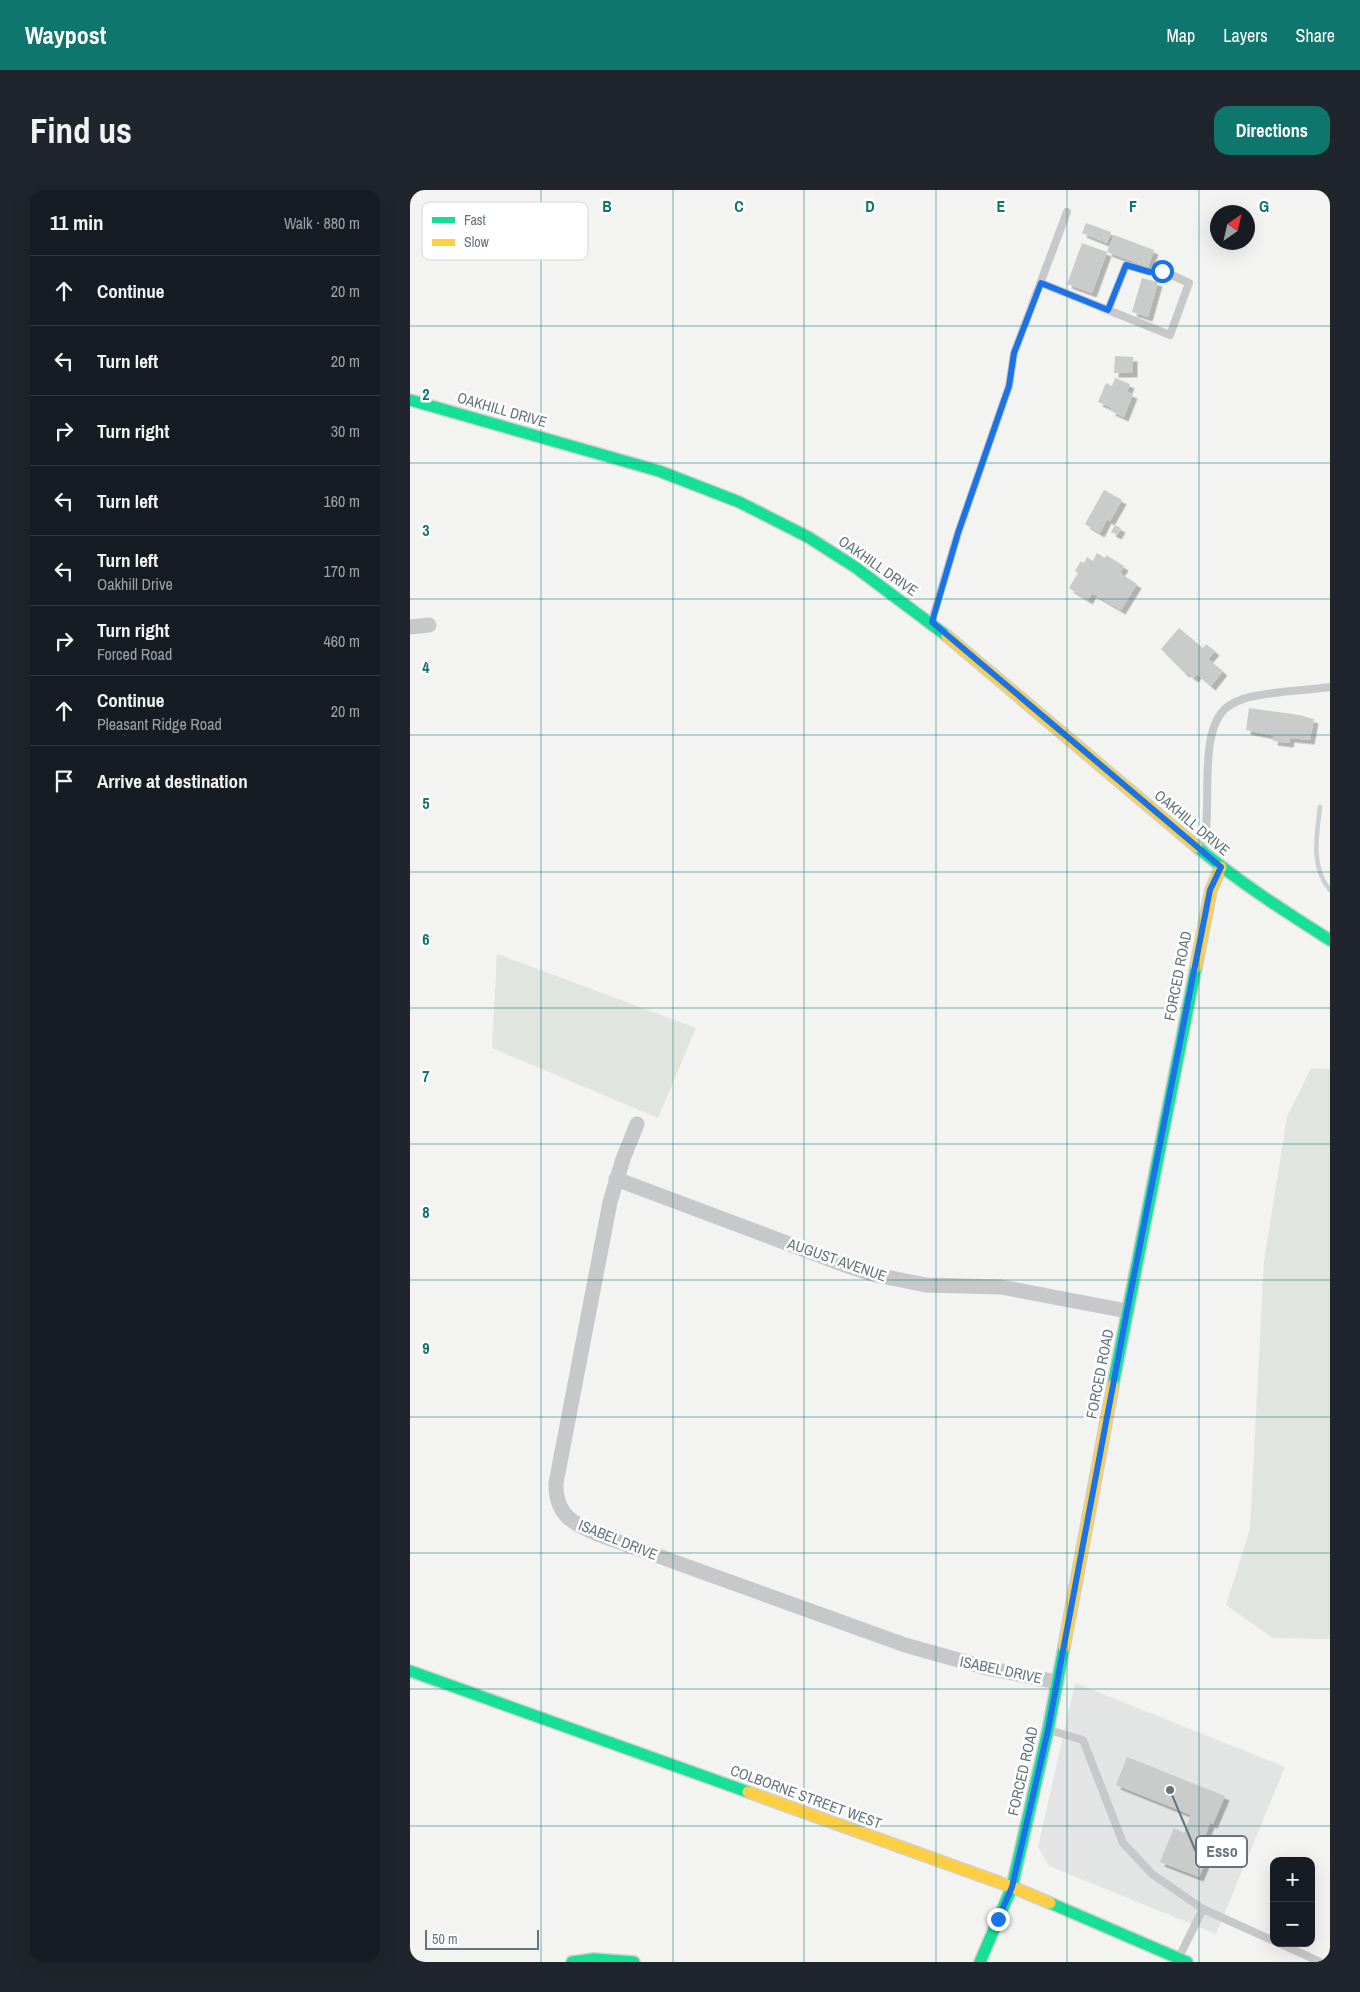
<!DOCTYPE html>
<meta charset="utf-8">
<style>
:root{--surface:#171b24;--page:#20242c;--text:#f1f3f6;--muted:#9ea1a6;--line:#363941;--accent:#0f766e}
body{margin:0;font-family:"Archivo Narrow",sans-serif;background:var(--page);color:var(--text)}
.controls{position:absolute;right:15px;bottom:15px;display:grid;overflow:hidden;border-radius:10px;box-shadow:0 5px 20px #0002}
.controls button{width:45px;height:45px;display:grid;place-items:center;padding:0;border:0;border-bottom:1px solid var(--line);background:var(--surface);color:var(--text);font:25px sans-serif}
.compass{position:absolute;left:800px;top:15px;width:45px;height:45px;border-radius:50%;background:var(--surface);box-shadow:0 5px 20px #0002;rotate:34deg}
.scale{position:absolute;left:15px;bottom:12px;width:114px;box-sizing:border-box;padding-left:5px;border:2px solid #65757f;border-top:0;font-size:14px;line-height:18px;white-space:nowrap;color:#65757f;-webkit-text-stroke:4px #fff;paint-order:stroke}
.stop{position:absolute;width:15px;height:15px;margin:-11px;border:4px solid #1a73e8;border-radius:50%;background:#fff}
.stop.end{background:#1a73e8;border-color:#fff;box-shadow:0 1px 5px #0008}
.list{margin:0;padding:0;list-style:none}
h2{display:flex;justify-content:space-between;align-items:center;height:65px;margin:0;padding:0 20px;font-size:21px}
h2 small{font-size:16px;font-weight:400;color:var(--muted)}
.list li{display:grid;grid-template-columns:32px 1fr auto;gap:15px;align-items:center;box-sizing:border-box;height:70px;padding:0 20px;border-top:1px solid var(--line)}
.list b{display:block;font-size:19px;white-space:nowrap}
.list p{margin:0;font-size:16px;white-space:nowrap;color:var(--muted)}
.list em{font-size:16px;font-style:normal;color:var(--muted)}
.icon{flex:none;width:28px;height:28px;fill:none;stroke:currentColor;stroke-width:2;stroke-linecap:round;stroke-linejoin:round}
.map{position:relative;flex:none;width:920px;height:1772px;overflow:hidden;border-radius:15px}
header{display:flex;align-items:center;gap:30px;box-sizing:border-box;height:70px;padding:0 25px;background:var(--accent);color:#fff}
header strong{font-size:24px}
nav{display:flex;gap:28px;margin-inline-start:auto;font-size:18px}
.intro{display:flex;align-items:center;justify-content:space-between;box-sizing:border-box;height:120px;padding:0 30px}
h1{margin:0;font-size:35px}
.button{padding:12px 22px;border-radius:15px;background:var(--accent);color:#fff;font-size:18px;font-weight:700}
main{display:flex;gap:30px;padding:0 30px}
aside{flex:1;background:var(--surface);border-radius:15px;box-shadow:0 5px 20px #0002}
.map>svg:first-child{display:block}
.built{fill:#e3e4e4}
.green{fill:#e1e5df}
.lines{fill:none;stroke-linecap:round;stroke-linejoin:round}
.stream{stroke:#c8d0d2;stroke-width:4.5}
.building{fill:#cacbcb;filter:url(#shadow)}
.fast-casing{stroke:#d0d0d0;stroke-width:14}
.slow-casing{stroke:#d0d0d0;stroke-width:14}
.lane{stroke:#c7c8c9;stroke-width:8}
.street{stroke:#c7c8c9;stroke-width:15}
.fast{stroke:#16e098;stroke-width:11}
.slow{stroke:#ffcf43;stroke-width:11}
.route{stroke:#1a73e8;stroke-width:6}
.grid{fill:none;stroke:#0f766e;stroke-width:1;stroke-opacity:0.55}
.labels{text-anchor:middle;stroke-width:5;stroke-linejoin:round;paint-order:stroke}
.street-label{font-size:15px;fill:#65757f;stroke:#fff}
.key{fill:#fff;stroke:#d1d6d9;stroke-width:1}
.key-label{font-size:14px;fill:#65757f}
.grid-label{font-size:16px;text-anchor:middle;font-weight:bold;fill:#0f766e;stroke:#fff;stroke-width:5;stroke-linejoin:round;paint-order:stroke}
.leader{fill:none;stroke:#65757f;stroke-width:2}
.callout-dot{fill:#65757f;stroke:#fff;stroke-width:2}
.callout{fill:#fff;stroke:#65757f;stroke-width:2}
.callout-label{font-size:16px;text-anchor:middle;font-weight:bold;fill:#65757f}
</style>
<header>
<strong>Waypost</strong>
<nav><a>Map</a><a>Layers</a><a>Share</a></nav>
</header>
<div class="intro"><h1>Find us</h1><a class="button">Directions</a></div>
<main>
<aside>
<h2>11 min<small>Walk · 880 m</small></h2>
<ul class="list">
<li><svg class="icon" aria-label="ahead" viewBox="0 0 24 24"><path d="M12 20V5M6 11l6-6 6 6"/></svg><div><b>Continue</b></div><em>20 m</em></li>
<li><svg class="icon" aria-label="left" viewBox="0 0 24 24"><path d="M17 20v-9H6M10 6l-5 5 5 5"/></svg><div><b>Turn left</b></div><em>20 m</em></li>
<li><svg class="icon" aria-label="right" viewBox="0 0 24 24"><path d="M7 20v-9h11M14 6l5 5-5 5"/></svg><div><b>Turn right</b></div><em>30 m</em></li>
<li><svg class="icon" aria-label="left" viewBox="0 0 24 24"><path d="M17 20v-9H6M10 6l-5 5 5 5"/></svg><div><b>Turn left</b></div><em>160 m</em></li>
<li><svg class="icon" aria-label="left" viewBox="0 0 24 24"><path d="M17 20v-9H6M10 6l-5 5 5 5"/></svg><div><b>Turn left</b><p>Oakhill Drive</p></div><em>170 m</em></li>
<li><svg class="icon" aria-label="right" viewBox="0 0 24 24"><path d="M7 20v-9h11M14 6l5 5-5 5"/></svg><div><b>Turn right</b><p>Forced Road</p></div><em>460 m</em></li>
<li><svg class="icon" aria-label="ahead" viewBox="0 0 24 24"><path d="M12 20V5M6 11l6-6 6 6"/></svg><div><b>Continue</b><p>Pleasant Ridge Road</p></div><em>20 m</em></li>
<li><svg class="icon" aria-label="arrive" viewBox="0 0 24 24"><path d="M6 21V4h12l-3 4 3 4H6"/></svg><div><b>Arrive at destination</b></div></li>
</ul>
</aside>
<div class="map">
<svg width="920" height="1772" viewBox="0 0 920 1772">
<defs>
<filter id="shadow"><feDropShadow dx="4.5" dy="4.5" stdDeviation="0" flood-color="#0004"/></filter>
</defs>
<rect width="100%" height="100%" fill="#f3f3f1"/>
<path class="built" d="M665 1493 875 1577 806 1744 639 1676 628 1657Z"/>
<g class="green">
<path d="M87 764 286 838 248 928 82 858Z"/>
<path d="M901 878 920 879V1449L863 1448 816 1415 840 1339 854 1071 877 927Z"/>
</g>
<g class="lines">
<path class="stream" d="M910 617C907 644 900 677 920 700"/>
</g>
<g class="building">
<path d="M676 33 701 42 697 53 672 43Z"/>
<path d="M704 45 744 60 738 77 697 62Z"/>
<path d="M672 53 697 62 682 103 657 94Z"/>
<path d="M732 88 748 92 738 127 722 122Z"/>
<path d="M705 166 723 167V183H704Z"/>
<path d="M705 188 720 194 717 202 723 204 714 227 701 221 702 218 688 212 696 193 702 196Z"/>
<path d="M694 300 712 310 700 331 697 329 690 343 675 334Z"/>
<path d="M705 335 711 338 707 345 701 342Z"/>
<path d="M687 363 695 368 696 365 714 376 710 383 727 394 711 420 682 403 678 410 659 398 668 383 665 381 671 371 674 373 677 367 683 371Z"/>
<path d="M769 438 793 458 796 454 805 461 798 469 813 481 801 496 787 484 784 488 776 482 775 483 751 459Z"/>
<path d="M839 518 889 525 904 529 900 550 880 548 879 553 863 551 864 546 836 540Z"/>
<path d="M717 1567 815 1606 803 1634 800 1633 794 1650 803 1654 789 1687 750 1672 764 1638 774 1643 781 1625 706 1595Z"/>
</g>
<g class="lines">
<defs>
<g id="fast">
<path d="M0 210 249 281 329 312 398 347 445 377 537 446"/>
<path d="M787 657C829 692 874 721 920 750"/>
<path d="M703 1195 786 777"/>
<path d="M0 1481 338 1602"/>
<path d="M640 1713 777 1772"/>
<path d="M162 1772 184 1769 224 1772"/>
<path d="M570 1772 602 1697 638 1540 654 1457"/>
</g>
<g id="slow">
<path d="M537 446 787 657"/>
<path d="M786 777 801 700 811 677"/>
<path d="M654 1457 703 1195"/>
<path d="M338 1602 602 1697 640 1713"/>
</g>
</defs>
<use href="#fast" class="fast-casing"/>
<use href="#slow" class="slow-casing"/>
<g class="lane">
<path d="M631 93 760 145 779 93 753 81 740 82 716 75 698 120"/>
<path d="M522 430 548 343 599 196 604 163 657 22"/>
<path d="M793 660C803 623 788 548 813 521 819 514 828 511 836 508 863 501 893 501 920 497"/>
<path d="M639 1540 673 1550 713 1653 742 1684 793 1719 769 1767"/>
<path d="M793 1719 864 1751"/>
<path d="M869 1753 910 1772"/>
</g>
<g class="street">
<path d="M0 437 19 435"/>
<path d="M227 934 213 969 200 1012 146 1293C145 1325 163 1334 190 1345L495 1455 577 1478 647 1492"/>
<path d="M206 989 435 1075 466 1085 516 1095 591 1097 717 1121"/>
</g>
<use href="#fast" class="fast"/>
<use href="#slow" class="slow"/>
</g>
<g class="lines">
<path class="route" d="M588 1729 602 1697 638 1540 717 1121 800 700 811 677 522 432 548 343 599 196 604 163 631 93 698 120 716 75 740 82 752 81"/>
</g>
<path class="grid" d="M131 0V1772M263 0V1772M394 0V1772M526 0V1772M657 0V1772M789 0V1772M0 136H920M0 273H920M0 409H920M0 545H920M0 682H920M0 818H920M0 954H920M0 1090H920M0 1227H920M0 1363H920M0 1499H920M0 1636H920"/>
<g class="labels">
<g class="street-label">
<text transform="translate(92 220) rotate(16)" y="5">OAKHILL DRIVE</text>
<text transform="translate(468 376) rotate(35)" y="5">OAKHILL DRIVE</text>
<text transform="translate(782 633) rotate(40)" y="5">OAKHILL DRIVE</text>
<text transform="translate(768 786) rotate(-79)" y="5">FORCED ROAD</text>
<text transform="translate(427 1070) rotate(19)" y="5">AUGUST AVENUE</text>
<text transform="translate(690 1184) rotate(-79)" y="5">FORCED ROAD</text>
<text transform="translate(208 1350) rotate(22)" y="5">ISABEL DRIVE</text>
<text transform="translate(591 1480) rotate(12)" y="5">ISABEL DRIVE</text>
<text transform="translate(613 1581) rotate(-77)" y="5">FORCED ROAD</text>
<text transform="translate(396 1607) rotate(20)" y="5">COLBORNE STREET WEST</text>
</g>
</g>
<rect x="12" y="12" width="166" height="58" rx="8" class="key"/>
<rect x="22" y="27" width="23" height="6" fill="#16e098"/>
<rect x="22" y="49" width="23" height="7" fill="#ffcf43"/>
<g class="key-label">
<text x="54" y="35">Fast</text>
<text x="54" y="57">Slow</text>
</g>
<g class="grid-label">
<text x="197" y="22">B</text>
<text x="329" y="22">C</text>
<text x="460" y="22">D</text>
<text x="591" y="22">E</text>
<text x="723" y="22">F</text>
<text x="854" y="22">G</text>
<text x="16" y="210">2</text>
<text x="16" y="346">3</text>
<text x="16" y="483">4</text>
<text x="16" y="619">5</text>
<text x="16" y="755">6</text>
<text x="16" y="892">7</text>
<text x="16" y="1028">8</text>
<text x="16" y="1164">9</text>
</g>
<path class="leader" d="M760 1600L786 1662"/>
<circle class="callout-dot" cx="760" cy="1600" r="5"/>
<rect class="callout" x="786" y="1646" width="51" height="31" rx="5"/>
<g class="callout-label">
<text x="812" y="1667">Esso</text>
</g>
</svg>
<div class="controls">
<button>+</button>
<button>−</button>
</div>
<svg class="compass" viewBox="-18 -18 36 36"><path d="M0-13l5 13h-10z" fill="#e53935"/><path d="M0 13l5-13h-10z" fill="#9ea1a6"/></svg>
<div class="scale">50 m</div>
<div class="stop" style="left:752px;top:81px"></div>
<div class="stop end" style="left:588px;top:1729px"></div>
</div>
</main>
